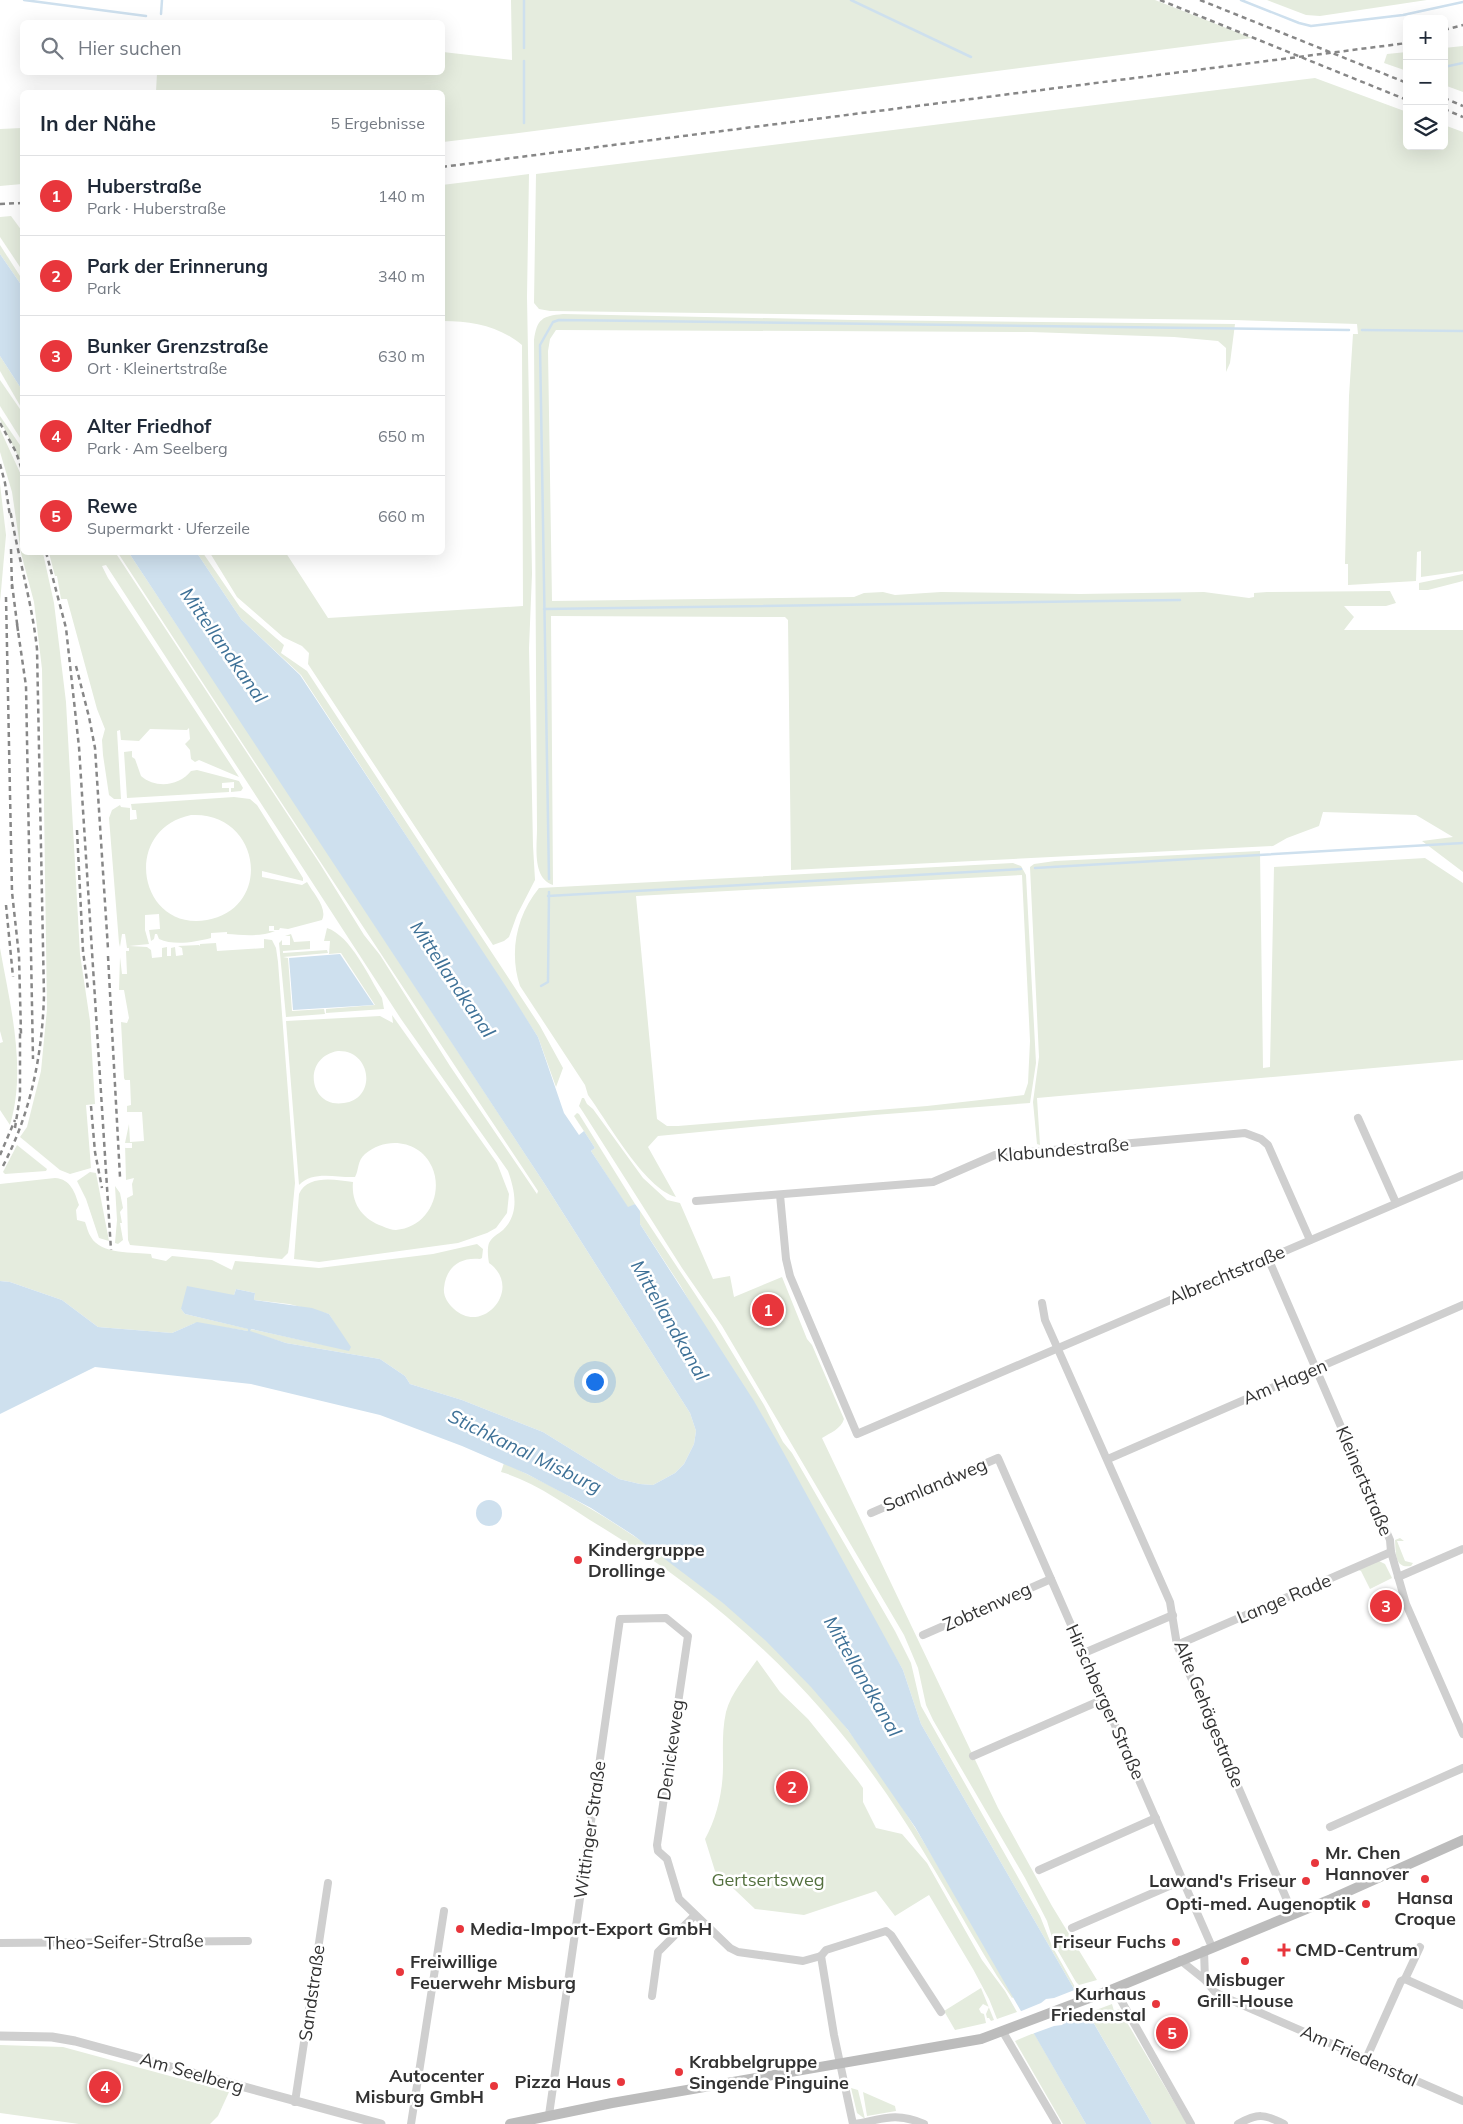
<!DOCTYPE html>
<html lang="de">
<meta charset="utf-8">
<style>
:root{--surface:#fff;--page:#f6f6f7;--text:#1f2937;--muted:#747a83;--line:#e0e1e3;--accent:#e8363c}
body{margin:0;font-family:Mulish,sans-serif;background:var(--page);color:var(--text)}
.controls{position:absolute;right:15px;top:15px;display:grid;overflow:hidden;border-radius:8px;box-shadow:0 5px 20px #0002}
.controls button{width:45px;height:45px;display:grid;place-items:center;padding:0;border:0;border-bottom:1px solid var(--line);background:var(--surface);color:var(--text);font:25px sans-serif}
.you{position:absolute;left:594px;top:1381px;width:18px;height:18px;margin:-12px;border:4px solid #fff;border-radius:50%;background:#1a73e8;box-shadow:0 0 0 8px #1a73e833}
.badge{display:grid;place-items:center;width:32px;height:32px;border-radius:50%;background:var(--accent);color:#fff;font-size:16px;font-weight:700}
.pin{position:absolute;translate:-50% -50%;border:2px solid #fff;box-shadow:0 1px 5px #0006}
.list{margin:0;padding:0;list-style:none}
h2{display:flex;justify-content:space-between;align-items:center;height:65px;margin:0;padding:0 20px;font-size:21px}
h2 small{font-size:16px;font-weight:400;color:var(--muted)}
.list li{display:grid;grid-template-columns:32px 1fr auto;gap:15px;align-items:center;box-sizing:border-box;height:80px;padding:0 20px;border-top:1px solid var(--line)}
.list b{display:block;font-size:19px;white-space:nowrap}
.list p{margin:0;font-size:16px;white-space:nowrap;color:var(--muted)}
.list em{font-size:16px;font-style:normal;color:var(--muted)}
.icon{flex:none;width:28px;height:28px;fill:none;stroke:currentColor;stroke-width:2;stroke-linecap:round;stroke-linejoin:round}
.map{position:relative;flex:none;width:1463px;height:2124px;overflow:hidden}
.search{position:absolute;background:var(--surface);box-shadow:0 5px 20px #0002;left:20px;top:20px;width:425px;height:55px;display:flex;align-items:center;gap:12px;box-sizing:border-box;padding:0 18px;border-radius:8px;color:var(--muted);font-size:19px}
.panel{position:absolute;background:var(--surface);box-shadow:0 5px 20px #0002;left:20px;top:90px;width:425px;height:465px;border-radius:8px}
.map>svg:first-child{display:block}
.green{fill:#e5ecde;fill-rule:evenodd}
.water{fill:#cee0ee}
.pier{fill:#fff}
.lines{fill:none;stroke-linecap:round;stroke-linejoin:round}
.stream{stroke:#cee0ee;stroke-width:2.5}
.minor{stroke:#cfcfcf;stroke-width:8}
.tertiary{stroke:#cfcfcf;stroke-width:9}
.secondary{stroke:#bcbcbc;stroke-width:10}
.rail{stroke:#878787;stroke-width:2.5;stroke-dasharray:5 4;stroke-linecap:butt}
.poi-dot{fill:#e8363c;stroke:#fff;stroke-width:2}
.labels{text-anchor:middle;stroke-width:5;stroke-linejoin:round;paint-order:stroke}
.street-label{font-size:18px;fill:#323232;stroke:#fff}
.poi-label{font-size:18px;font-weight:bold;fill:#323232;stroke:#fff;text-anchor:start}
.park-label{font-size:18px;fill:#53703e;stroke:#fff}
.water-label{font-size:19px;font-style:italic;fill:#3e7197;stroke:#fff}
</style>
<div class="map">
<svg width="1463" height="2124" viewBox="0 0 1463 2124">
<rect width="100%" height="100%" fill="#fff"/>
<g class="green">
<path d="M511 0H1155L1252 38 511 134 443 142 442 92H156L157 73 442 72 443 52 512 60Z"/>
<path d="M1267 0H1427L1320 16 1306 15Z"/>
<path d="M1463 46V92L1444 85V48Z"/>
<path d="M1407 52V71L1384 63 1387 54Z"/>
<path d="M1315 78 1407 112V146H1444V125L1463 132V571L1421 577V551L1417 552 1416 581 1348 585V564H1345L1349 396 1353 334H1358L1357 324 1234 320 550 311 539 309 534 303 536 174Z"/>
<path d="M22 128V184L0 186V129Z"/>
<path d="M529 174 527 297 532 574 529 648 533 846 535 880 517 915 509 937 504 941 493 945 308 664 309 653 302 646 283 637 237 597 210 553H286L328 618 523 606 522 345C499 326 472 321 443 321L442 185Z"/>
<path d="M11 216 22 231V270L0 237V217Z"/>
<path d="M0 245 22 279V286L0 254Z"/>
<path d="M563 314 854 320 1235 324 1230 363 1226 372V348L1218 341 1174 337 1031 332 556 330 550 339 548 351 552 601 854 597 864 593 883 592 895 595 941 592 1080 594 1204 592 1249 598 1254 597V593L1267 592 1390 591 1396 603 1386 606H1344L1354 617 1344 630H1463V872L1422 841 1453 837 1416 815 1323 812 1319 826 1287 838 1273 846 791 870 788 620 785 617 551 616 553 885C532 878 537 847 537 829L534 340C537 319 542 316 563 314Z"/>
<path d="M0 356 22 390V409L0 371Z"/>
<path d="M0 380 22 412V441L0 406Z"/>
<path d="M0 416 22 448V464L0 420Z"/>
<path d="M0 429 22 477V552L43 553 54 603 66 702 80 954 90 1021 95 1104 86 1105 91 1168 70 1174 60 1170 20 1137 27 1127 41 1071 47 1009 42 669 34 602 21 553 12 492 0 452Z"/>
<path d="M0 484 6 535 0 602Z"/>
<path d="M115 552 320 864 364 935 380 955 450 1066 537 1194 538 1191C397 979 257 766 118 553H129L180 630 199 657 544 1183 690 1413 696 1431 694 1444 684 1464 675 1473 653 1485 640 1484 619 1479 543 1432 462 1400 410 1384 405 1376 380 1359 286 1343 250 1332V1329L324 1345H348L329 1314 289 1304 254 1300 255 1293 236 1289 234 1295 181 1309 185 1314 249 1329 248 1331 195 1323 172 1333 98 1327 62 1300 10 1282 0 1281V1184L55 1178C71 1179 75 1193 79 1205L76 1210 77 1220 85 1222C87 1227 88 1233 91 1237 101 1255 134 1252 151 1254L152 1258 166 1261 172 1256 212 1260 232 1270 235 1261 319 1268 433 1254 477 1244 483 1249 482 1258 480 1259C460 1257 446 1267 444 1288 443 1296 448 1304 454 1309 483 1336 524 1288 489 1263 488 1257 487 1249 489 1243 492 1237 498 1234 503 1230 520 1213 515 1191 508 1171L401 1019 106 565 102 566 108 578 239 777 199 760 195 762 191 759 190 750 185 744 190 739 189 728 187 730 150 729 139 741 121 740 120 730 117 731 121 799H114L109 795 103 755 102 740 105 729 97 709 67 599H61L57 576H55L49 553Z"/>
<path d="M197 553H203L240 607 284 645 281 653 307 671 540 1026 563 1068 556 1087 538 1037 301 675 241 619Z"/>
<path d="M1463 574V581L1428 590H1419V583Z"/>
<path d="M132 751V757L135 759 141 776C156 789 179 786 191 771L197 770 239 781 243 788 241 791 231 792V788H234V782L222 783V788H229V792L127 798 124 752Z"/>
<path d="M234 797 250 799 257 805 303 878V881L262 871V877L302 885 307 882C313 893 328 908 322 920L288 929 280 928 279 930H274V926H269V931H275C261 937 242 935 227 934V932L211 933V938C195 942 174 946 159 939L157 934H155L154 939 151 941 149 930 160 929 159 914 145 915V930L149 944 129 946 147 947 151 950 152 958 162 957V948L167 947V956H171V948L175 947 176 956 183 955 182 948 178 946 199 945 200 946V944L216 943 217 951 264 948V939L272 940 276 948 278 962 295 1183 289 1246 288 1253 282 1259 130 1245 128 1240 127 1198 133 1195 132 1184 134 1178 126 1180 125 1144V1148H132V1143H125L129 1124 130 1142 144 1141 142 1112H127V1106L131 1105 130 1080H125L124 1078 121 1022 127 1023 129 1018 124 990H119L120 957 122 974H127L126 951H129V948H127L125 934H122L120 947 119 943 109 818 112 810 120 805 121 807 130 808V820L137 819 136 810H132L131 804ZM191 815C261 811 274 908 207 920 139 932 120 830 191 815Z"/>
<path d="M1260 851 1263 1068 1270 1067 1274 867 1425 858 1463 883V1060L1037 1098 1040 1145 1037 1144 1033 1102 1039 1057 1030 867 1034 864 1055 861Z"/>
<path d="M1013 863 1021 866 1026 875 1036 1063 1030 1103 874 1115 658 1136 648 1147 676 1197C644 1188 608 1122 588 1095L585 1085 520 986C509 953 516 916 539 888ZM1022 875 1030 1041 1028 1083 1024 1095 927 1106 678 1126H667L657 1119 636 896Z"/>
<path d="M327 928C351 936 369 977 382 998L384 1009 326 1013V1009L375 1005 341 953 329 954 330 941H324Z"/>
<path d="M291 934 294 942 310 941V949L283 951V953L327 950 328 953 283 957 288 958 292 1011 324 1009 325 1014 286 1017 279 943 282 940V945H290V936H285Z"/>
<path d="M0 948C10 1005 27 1068 10 1125L0 1110V1043L3 1042 0 1031Z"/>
<path d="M392 1015 497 1163 509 1194 507 1213 496 1228 487 1233 458 1243 319 1262 294 1259 299 1194C308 1174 336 1180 353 1182 351 1203 362 1219 382 1226 386 1228 392 1230 396 1230 427 1228 444 1194 432 1167 421 1141 387 1135 365 1154 357 1161 359 1170 355 1177 337 1178 313 1170 299 1185L286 1021 380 1016 393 1023ZM338 1051C372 1050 377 1099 344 1103 309 1109 301 1057 338 1051Z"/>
<path d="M582 1098H584L587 1104 593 1109 643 1178 667 1200 680 1203 713 1279 730 1276 734 1297 782 1277 807 1339 812 1345 844 1419C841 1429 830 1433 822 1438L998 1808 1052 1906 1097 1980 1079 1985 1076 1982 1054 1944 1047 1921 1025 1878 933 1720 926 1705 918 1668 904 1635 722 1326 682 1268 583 1112 579 1106Z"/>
<path d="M577 1113 579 1114 635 1204 628 1208 591 1151 595 1148 574 1116Z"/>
<path d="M17 1145 47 1169 46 1171 5 1174 3 1172Z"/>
<path d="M90 1172 96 1173 109 1241 99 1238 86 1199 77 1181Z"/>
<path d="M115 1186 120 1193 123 1208 120 1212 122 1223H120L123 1240 118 1244 115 1243 117 1220Z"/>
<path d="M640 1211 715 1324 764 1405 783 1442 792 1453 895 1631 911 1663 921 1706 1040 1916 1052 1946 1075 1987 1074 1989 921 1724 903 1670 680 1285 640 1224Z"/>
<path d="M504 1463C631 1522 762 1619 848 1730 912 1813 961 1907 1014 1997L1012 1998 997 1976C963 1921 933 1864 898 1811 821 1693 723 1601 603 1528 571 1509 537 1482 501 1472Z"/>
<path d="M1400 1538 1404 1541H1397L1405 1561 1413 1563 1411 1566C1394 1569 1396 1552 1395 1540Z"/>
<path d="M1379 1561 1385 1564 1392 1578 1370 1589 1361 1571 1356 1569Z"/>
<path d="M757 1660 780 1692 808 1719 858 1781 863 1788V1802L876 1828 902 1834 927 1863 982 1960 1005 1991 1017 2012 997 2019 989 1999 973 1969 929 1895 895 1916 876 1891 804 1915 755 1909 715 1871 705 1839C717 1817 723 1791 723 1766 723 1748 722 1730 726 1712 731 1693 746 1676 757 1660Z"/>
<path d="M981 1988 994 2020 991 2021 989 2018H987L986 2014 989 2007 983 2004 979 2009 981 2013 984 2014 986 2023 955 2030 944 2011Z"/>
<path d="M1112 2004 1114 2011 1119 2009 1187 2124H1152L1088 2013Z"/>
<path d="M1034 2033 1086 2124H1063L1015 2041Z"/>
<path d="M0 2045 63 2047 229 2092 218 2116 210 2124H79L0 2113Z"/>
<path d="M851 2088 858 2090 865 2119 857 2113Z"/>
<path d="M863 2092 895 2106 896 2111 867 2116Z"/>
</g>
<g class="water">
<path d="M0 254 22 286V390L0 356Z"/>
<path d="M129 553H197L241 619 300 675 507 988 538 1037 564 1113 579 1135 584 1131 595 1148 591 1151 628 1207 635 1204 640 1211V1224L754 1401 781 1448 903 1670 921 1724 1152 2124H1086L915 1827 848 1730 811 1687 766 1641 723 1603 633 1535 591 1508 527 1474 462 1446 380 1415 251 1384 95 1367 0 1414V1281L10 1282 62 1300 98 1327 172 1333 197 1322 248 1331V1329L185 1314 181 1309 187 1286 234 1295 236 1289 255 1293 254 1300 312 1308 329 1314 351 1347 349 1351 251 1329 250 1331 286 1343 380 1359 405 1376 410 1384 462 1400 543 1432 619 1479 640 1484 653 1485 675 1473 684 1464 694 1444 696 1431 690 1413 544 1183Z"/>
<path d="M340 954 374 1005 293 1010 289 958Z"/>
<circle cx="489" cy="1513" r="13"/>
</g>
<path class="pier" d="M1077 1989 1090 2012 1067 2021 1062 2025 1054 2026 1032 2034 1019 2012 1041 2003 1046 1999 1054 1998Z"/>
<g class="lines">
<g class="stream">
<path d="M24 0 146 16"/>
<path d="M851 0 971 57"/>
<path d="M1241 0 1299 23 1311 26 1403 15 1463 2"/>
<path d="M161 14 162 0"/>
<path d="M524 48V0"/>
<path d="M1444 67 1463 63"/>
<path d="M524 123V61"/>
<path d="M1362 330 1463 331"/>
<path d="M544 609 1180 600"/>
<path d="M1035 868 1463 843"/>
<path d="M549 879 540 345 553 322 559 320 1349 330"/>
<path d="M548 896 1021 869"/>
<path d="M541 986 548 982 549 892"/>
</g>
<g class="minor">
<path d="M1358 1118 1396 1203"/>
<path d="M780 1195 786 1259 790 1276 857 1434 1463 1175"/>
<path d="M696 1201 933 1182 995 1155 1245 1133 1261 1139 1268 1145 1310 1240"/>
<path d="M1268 1258 1390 1540 1391 1552 1406 1604 1463 1734"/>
<path d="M1042 1303 1045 1320 1170 1602 1177 1645 1293 1914"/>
<path d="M1108 1459 1463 1305"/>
<path d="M871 1513 998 1458 1212 1947"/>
<path d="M1398 1577 1463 1549"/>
<path d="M923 1635 1051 1579"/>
<path d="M1177 1645 1391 1552"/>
<path d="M1084 1653 1173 1615"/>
<path d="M973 1756 1104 1699"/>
<path d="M1330 1827 1463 1768"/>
<path d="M1039 1870 1156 1818"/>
<path d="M1072 1928 1183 1880"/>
<path d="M0 1943 248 1941"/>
<path d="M821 1956 834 2035 853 2124"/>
<path d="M821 1956 826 1950 886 1931 891 1935 941 2012"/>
<path d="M1180 1960 1205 1980 1204 1950"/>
<path d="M1405 1979 1463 2005"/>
<path d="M1205 1980 1215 1992 1224 1997 1463 2101"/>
<path d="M1114 1988 1191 2124"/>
<path d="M652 1996 658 1952 695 1915"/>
<path d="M1003 2032 1057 2124"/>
<path d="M1366 2059 1401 1981 1405 1979 1420 1947"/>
<path d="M295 2102 328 1883"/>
<path d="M549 2115 620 1619 666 1618 688 1636 657 1845 658 1851 667 1859 679 1899 730 1948 738 1952 803 1961 821 1956"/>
<path d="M411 2124 444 1911"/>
<path d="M855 2124C883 2119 896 2112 924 2124"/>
<path d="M1238 2124C1258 2113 1264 2114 1284 2124"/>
</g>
<path class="tertiary" d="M0 2036 52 2037 75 2041 381 2124"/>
<path class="secondary" d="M510 2124 612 2103 981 2039 1108 1991 1331 1899 1463 1840"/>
<g class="rail">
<path d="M1160 0 1407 100"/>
<path d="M1200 0 1407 83"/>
<path d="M1444 30 1463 25"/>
<path d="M1444 98 1463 106"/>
<path d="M1444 109 1463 117"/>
<path d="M442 167 1407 43"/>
<path d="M0 204 22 203"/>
<path d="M0 423 16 452 22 470"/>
<path d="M0 464 5 483 10 516"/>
<path d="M11 549 12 589"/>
<path d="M46 552 66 628 79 747 111 1250"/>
<path d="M12 584 18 631"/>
<path d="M6 597 12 892 19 956 21 1034"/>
<path d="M17 624 26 686 33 1059"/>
<path d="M76 666 89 717 95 748 108 949"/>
<path d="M77 830 83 951 88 989"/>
<path d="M6 905 13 977"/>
<path d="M108 956 120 1177"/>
<path d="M91 1106 95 1152 102 1188"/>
<path d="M15 1128 20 1096V1028"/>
<path d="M0 1155 15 1120"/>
<path d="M3 1166C31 1112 42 1056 44 996L37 649C32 602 18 557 10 509"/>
</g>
</g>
<g class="poi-dot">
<circle cx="578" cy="1560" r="5"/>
<circle cx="1315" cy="1863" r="5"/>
<circle cx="1425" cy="1879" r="5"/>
<circle cx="1306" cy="1881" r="5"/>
<circle cx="1366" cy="1904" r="5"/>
<circle cx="460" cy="1929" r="5"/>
<circle cx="1176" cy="1942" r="5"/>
<path d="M1281.5 1942.5h5v5h5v5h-5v5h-5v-5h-5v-5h5z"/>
<circle cx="1245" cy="1961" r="5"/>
<circle cx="400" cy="1972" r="5"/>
<circle cx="1156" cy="2004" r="5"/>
<circle cx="679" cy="2072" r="5"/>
<circle cx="621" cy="2082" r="5"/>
<circle cx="494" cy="2086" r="5"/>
</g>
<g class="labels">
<g class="street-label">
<text transform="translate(1063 1150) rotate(-5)" y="6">Klabundestraße</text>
<text transform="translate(1227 1275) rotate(-23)" y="6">Albrechtstraße</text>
<text transform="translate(1285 1382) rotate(-23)" y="6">Am Hagen</text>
<text transform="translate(1364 1481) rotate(67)" y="6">Kleinertstraße</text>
<text transform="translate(935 1485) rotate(-23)" y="6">Samlandweg</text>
<text transform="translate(1284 1599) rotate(-23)" y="6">Lange Rade</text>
<text transform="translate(987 1607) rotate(-24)" y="6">Zobtenweg</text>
<text transform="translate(1105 1702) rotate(66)" y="6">Hirschberger Straße</text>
<text transform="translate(1209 1714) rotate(68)" y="6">Alte Gehägestraße</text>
<text transform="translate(671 1750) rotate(-82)" y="6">Denickeweg</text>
<text transform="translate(590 1830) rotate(-82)" y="6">Wittinger Straße</text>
<text transform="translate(124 1942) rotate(-1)" y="6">Theo-Seifer-Straße</text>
<text transform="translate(312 1993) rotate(-82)" y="6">Sandstraße</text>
<text transform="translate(1359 2056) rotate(24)" y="6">Am Friedenstal</text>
<text transform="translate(192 2073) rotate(16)" y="6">Am Seelberg</text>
</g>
<g class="poi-label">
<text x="588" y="1556">Kindergruppe<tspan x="588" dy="21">Drollinge</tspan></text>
<text x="1325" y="1859">Mr. Chen<tspan x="1325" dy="21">Hannover</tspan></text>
<text x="1296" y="1887" text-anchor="end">Lawand's Friseur</text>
<text x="1425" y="1904" text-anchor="middle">Hansa<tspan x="1425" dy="21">Croque</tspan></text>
<text x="1356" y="1910" text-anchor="end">Opti-med. Augenoptik</text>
<text x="470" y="1935">Media-Import-Export GmbH</text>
<text x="1166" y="1948" text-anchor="end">Friseur Fuchs</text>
<text x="1295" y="1956">CMD-Centrum</text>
<text x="410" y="1968">Freiwillige<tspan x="410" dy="21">Feuerwehr Misburg</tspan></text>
<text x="1245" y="1986" text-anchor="middle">Misbuger<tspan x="1245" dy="21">Grill-House</tspan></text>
<text x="1146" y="2000" text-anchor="end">Kurhaus<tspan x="1146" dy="21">Friedenstal</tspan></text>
<text x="689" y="2068">Krabbelgruppe<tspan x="689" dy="21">Singende Pinguine</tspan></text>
<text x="484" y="2082" text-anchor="end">Autocenter<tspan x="484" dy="21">Misburg GmbH</tspan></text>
<text x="611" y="2088" text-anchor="end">Pizza Haus</text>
</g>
<g class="park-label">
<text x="768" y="1886">Gertsertsweg</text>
</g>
<g class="water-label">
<text transform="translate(224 645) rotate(55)" y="7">Mittellandkanal</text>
<text transform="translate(453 979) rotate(56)" y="7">Mittellandkanal</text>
<text transform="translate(670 1320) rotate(60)" y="7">Mittellandkanal</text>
<text transform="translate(525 1451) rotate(26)" y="7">Stichkanal Misburg</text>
<text transform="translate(863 1676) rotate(60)" y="7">Mittellandkanal</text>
</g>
</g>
</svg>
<div class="controls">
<button>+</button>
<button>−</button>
<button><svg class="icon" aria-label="layers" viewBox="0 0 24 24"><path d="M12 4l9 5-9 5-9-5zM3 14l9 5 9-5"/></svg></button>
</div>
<div class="you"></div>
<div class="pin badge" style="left:768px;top:1310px">1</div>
<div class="pin badge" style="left:792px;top:1787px">2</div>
<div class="pin badge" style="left:1386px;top:1606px">3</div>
<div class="pin badge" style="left:105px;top:2087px">4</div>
<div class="pin badge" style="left:1172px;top:2033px">5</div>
<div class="search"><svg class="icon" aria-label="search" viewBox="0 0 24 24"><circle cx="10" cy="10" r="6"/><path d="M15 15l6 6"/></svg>Hier suchen</div>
<section class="panel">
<h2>In der Nähe<small>5 Ergebnisse</small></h2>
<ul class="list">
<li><span class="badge">1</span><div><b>Huberstraße</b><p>Park · Huberstraße</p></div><em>140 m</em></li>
<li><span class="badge">2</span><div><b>Park der Erinnerung</b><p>Park</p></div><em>340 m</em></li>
<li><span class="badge">3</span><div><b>Bunker Grenzstraße</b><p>Ort · Kleinertstraße</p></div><em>630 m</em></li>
<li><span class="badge">4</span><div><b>Alter Friedhof</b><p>Park · Am Seelberg</p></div><em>650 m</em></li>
<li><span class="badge">5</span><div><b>Rewe</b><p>Supermarkt · Uferzeile</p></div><em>660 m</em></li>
</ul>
</section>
</div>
